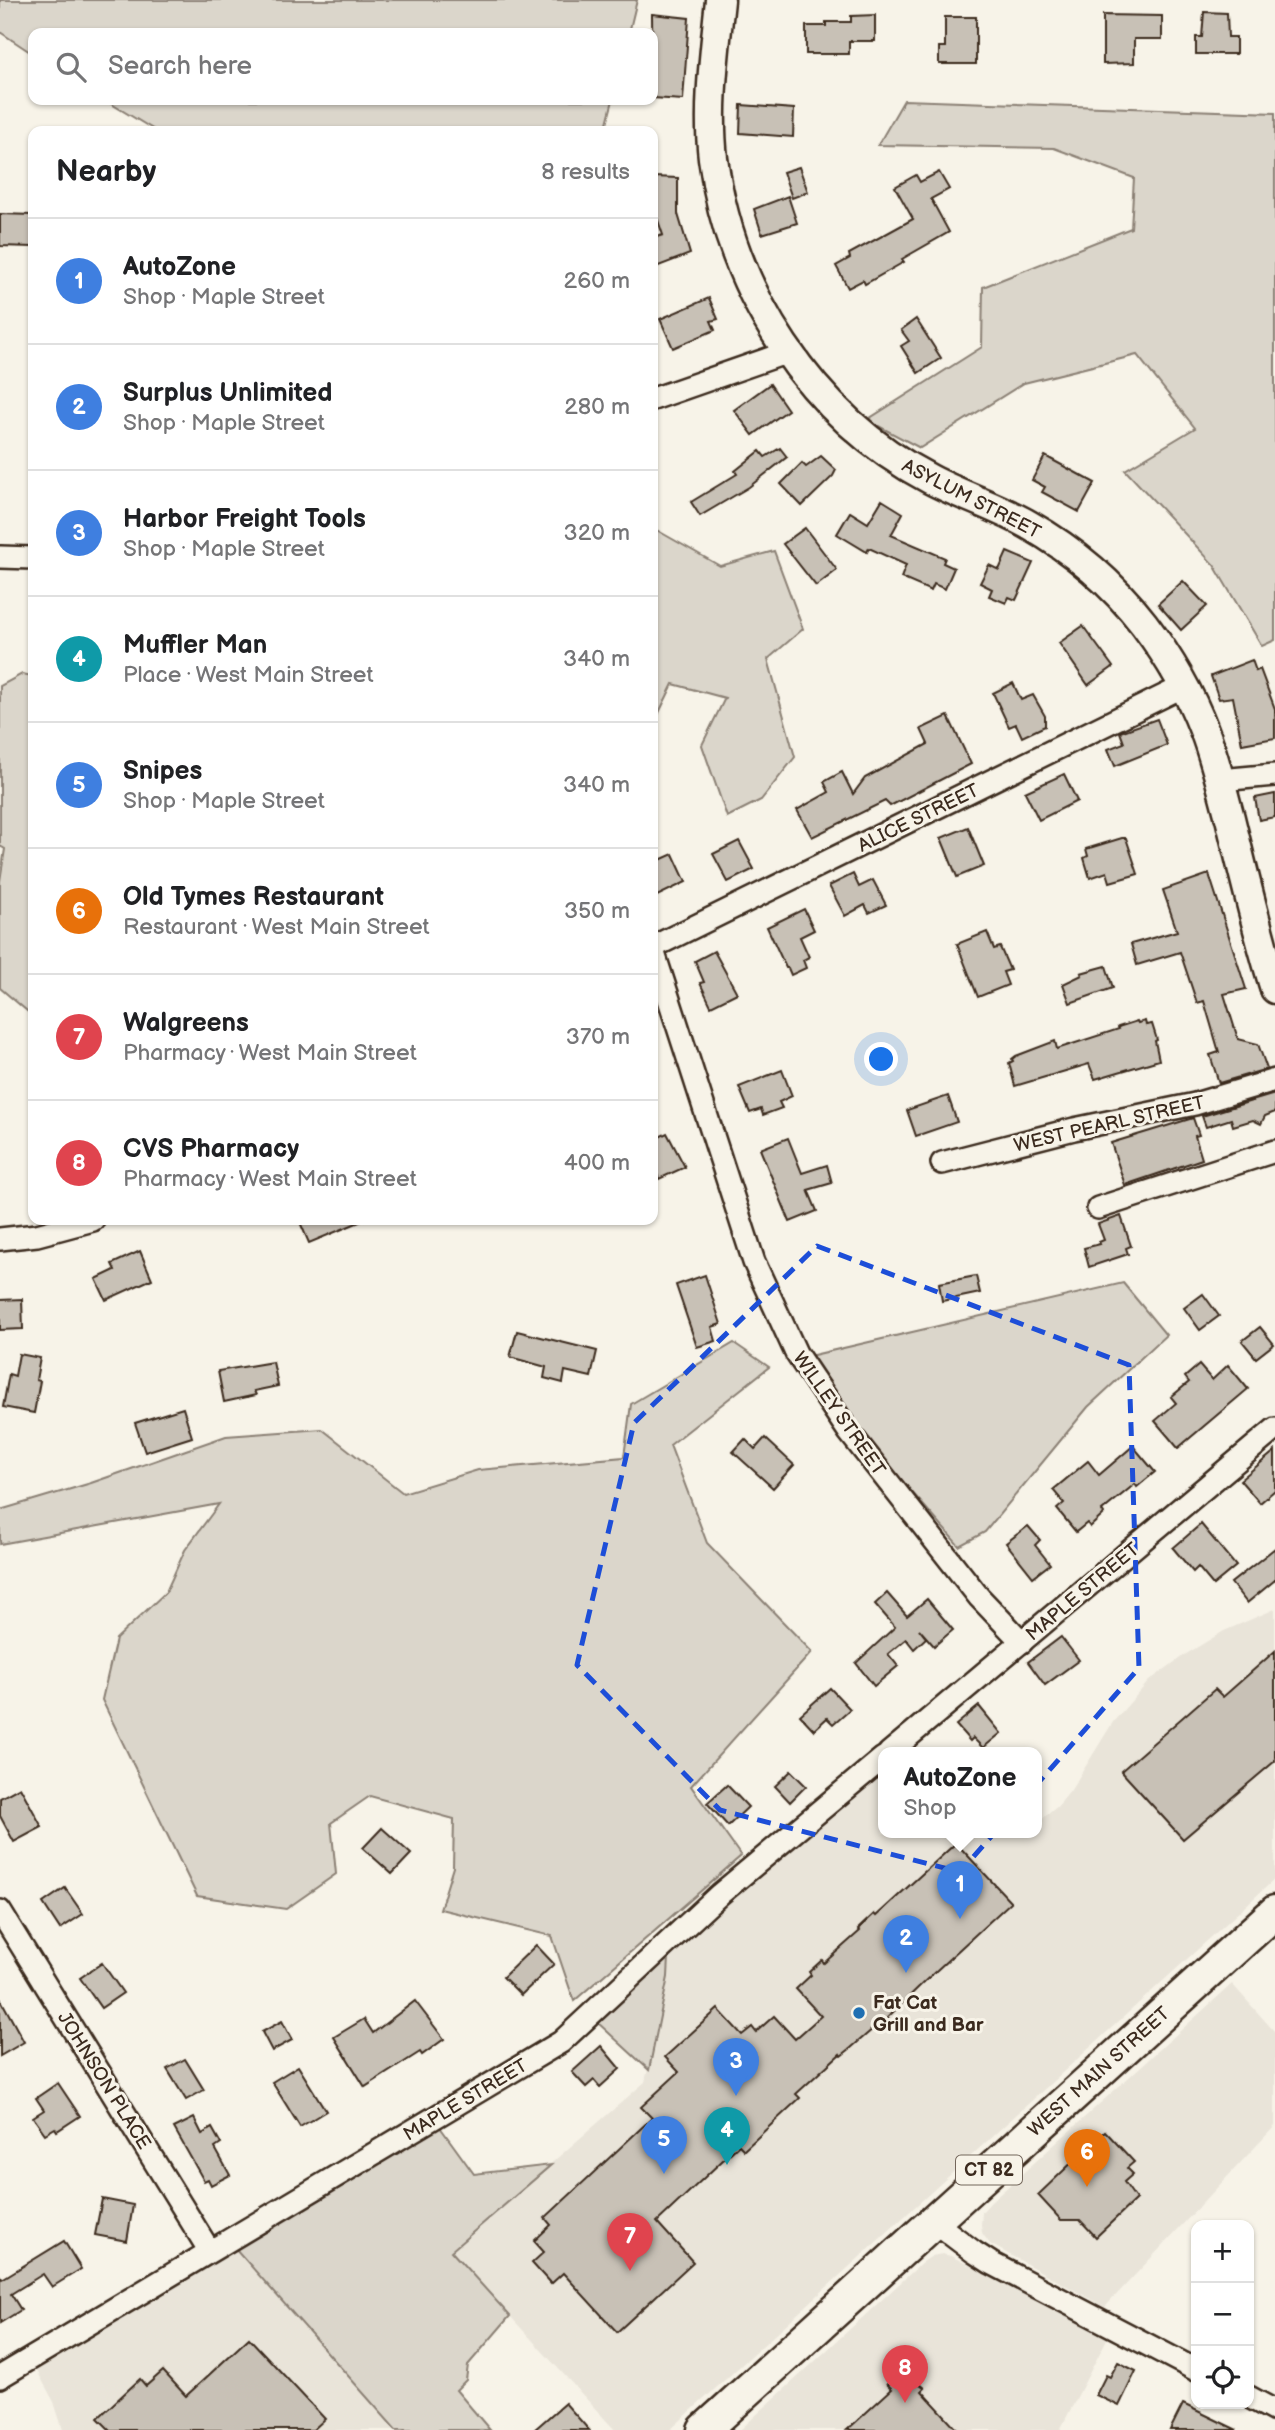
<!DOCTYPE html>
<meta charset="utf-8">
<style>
:root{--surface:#fff;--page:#f6f6f6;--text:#202124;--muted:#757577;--line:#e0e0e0;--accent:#ea580c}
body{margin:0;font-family:"Balsamiq Sans",sans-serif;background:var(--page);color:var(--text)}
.controls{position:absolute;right:21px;bottom:21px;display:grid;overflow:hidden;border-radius:14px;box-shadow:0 2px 5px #0004}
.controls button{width:63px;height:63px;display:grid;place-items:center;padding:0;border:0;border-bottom:2px solid var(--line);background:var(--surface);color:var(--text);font:35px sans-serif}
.you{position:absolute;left:882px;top:1060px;width:24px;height:24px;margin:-18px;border:5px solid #fff;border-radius:50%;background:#1a73e8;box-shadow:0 0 0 10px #1a73e833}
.badge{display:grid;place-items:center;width:46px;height:46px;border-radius:50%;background:var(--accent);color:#fff;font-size:23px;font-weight:700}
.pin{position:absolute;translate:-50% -58px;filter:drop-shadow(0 2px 4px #0008)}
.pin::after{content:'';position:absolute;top:37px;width:24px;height:21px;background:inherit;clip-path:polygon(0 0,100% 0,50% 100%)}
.popup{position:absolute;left:878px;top:1747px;width:164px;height:91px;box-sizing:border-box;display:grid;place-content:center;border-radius:14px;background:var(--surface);filter:drop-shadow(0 2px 5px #0005);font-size:23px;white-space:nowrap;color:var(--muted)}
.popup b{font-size:26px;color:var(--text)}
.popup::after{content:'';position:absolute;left:50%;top:100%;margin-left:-14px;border:14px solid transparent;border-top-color:var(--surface)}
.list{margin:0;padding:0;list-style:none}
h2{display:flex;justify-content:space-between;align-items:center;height:91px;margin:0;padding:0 28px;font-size:30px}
h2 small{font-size:23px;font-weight:400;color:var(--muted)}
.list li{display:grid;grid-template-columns:46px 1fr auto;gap:21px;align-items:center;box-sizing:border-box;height:126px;padding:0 28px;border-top:2px solid var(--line)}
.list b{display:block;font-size:26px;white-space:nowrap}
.list p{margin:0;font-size:23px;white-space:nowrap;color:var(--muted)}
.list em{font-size:23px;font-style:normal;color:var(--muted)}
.icon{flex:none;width:38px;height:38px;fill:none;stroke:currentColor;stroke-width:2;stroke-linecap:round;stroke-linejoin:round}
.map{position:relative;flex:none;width:1275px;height:2430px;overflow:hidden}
.search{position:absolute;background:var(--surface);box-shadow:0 2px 5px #0004;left:28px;top:28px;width:630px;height:77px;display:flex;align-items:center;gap:18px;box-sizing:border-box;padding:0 24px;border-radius:14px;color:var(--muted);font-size:26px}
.panel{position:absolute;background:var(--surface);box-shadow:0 2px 5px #0004;left:28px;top:126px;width:630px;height:1099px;border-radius:14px}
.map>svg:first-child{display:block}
.built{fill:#e9e4d9}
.green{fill:#dbd6cb;stroke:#8b8074;stroke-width:2}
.building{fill:#c8c1b6;stroke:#3b2a1e;stroke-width:2}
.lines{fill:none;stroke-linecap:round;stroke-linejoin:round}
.street-casing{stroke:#3b2a1e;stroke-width:26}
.secondary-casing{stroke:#3b2a1e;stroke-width:33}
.primary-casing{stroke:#3b2a1e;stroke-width:37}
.street{stroke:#f7f3e8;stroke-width:21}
.secondary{stroke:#f7f3e8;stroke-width:28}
.primary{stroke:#f7f3e8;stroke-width:32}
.marked{fill:none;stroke:#1d4ed8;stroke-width:5;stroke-dasharray:14 9;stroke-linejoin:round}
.poi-dot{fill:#1f6fb2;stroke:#f7f3e8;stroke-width:2.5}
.labels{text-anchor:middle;stroke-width:6;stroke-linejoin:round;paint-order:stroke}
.shield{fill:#f7f3e8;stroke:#73665b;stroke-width:2}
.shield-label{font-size:18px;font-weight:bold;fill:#3b2a1e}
.street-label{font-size:19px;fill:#3b2a1e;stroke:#f7f3e8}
.poi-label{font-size:19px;font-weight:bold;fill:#3b2a1e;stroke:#f7f3e8;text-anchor:start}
</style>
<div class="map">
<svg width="1275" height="2430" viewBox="0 0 1275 2430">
<rect width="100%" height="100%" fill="#f7f3e8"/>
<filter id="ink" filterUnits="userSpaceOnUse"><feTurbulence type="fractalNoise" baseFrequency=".0143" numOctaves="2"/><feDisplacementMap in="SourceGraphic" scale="14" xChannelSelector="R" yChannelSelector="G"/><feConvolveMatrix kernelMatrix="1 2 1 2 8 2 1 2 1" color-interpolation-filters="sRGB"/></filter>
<g filter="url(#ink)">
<g class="built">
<path d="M1275 1609V1879L670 2430H615L450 2251 645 2082 666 1989 669 1957 810 1828 883 1768V1833H1037V1823L1058 1806 1071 1790 1113 1722 1149 1681 1183 1656 1224 1631Z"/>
<path d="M1232 1984 1275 2032V2126L1105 2307 990 2244 982 2233 981 2225 982 2212 991 2202Z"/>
<path d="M235 2248 396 2430H63L54 2402 36 2369Z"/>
<path d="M942 2254 951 2256 1108 2337 1060 2430H740L923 2262 932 2256Z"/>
</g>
<g class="green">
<path d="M0 0H637L629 33H33V54L0 32Z"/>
<path d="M105 100H613L605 131H156Z"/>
<path d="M904 100 1275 113V640L1262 646 1214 565 1125 470 1195 428 1137 355 1024 383 920 448 867 420 982 347 983 287 1131 228 1134 178 1054 148 878 145Z"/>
<path d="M653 528 720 566 774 551 803 629 768 659 795 757 761 800 727 817 702 745 725 698 673 684 653 725Z"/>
<path d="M22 674 33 676V1016L0 988V881L5 849 0 846V686Z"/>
<path d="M1123 1283 1166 1335 1088 1407 985 1532 959 1546 870 1444 805 1357Z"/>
<path d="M734 1343 769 1367 670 1445 707 1543 812 1652 691 1786 741 1856 574 2001 552 1936 440 1909 453 1867 454 1819 370 1796 331 1823 336 1874 286 1909 197 1896 102 1700 116 1639 166 1592 185 1550 219 1504 0 1544V1510L91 1483 226 1436 322 1429 403 1493 478 1470 624 1457 631 1404Z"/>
<path d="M669 1957 668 1977 649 2070 597 2022Z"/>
<path d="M440 2127 474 2174 551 2165 451 2251 510 2316 468 2365 466 2380 456 2390 490 2430H396L235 2248Z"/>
</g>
<g class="building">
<path d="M1204 12 1227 13 1228 37H1236V54H1196V37H1202Z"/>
<path d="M652 14 689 18 683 100 653 98Z"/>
<path d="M875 15V41H849V54H806V26H826V22H851V16Z"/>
<path d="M1103 15 1162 16V39H1134V63L1103 64Z"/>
<path d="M945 17H976V64H939V47H945Z"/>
<path d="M741 105 794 109 793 137 740 133Z"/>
<path d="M799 167 808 192 792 198 783 172Z"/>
<path d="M939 172 949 189 931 199 949 232 902 259 904 262 865 284 863 280 848 288 836 266 850 258 849 254 913 219 895 187 916 175 920 182Z"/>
<path d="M653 177 678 178V214L690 254 656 267 653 256V238L663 235 653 206Z"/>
<path d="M788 196 797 223 762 234 754 209Z"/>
<path d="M0 214 33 215V247L0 246Z"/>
<path d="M709 298 718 319 711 321 715 330 673 348 660 319Z"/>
<path d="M916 319 941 358 918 373 901 346 909 341 901 330Z"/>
<path d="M770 384 788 410 753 435 734 410Z"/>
<path d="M780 448 787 457 749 487 700 516 691 502 737 474 735 471 760 451 765 457Z"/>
<path d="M821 456 836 470 833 476 802 506 781 484 802 463 806 467Z"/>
<path d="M1045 456 1095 483 1079 512 1042 492 1045 487 1032 480Z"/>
<path d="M882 500 903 513 891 535 945 558 943 563 954 568 945 589 934 584 931 591 901 578 906 565 869 548 867 552 837 534 850 512 868 523Z"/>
<path d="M805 528 837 570 816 586 783 544Z"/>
<path d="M1007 552 1033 563 1016 600 1009 597 1006 603 989 596 992 589 980 583 989 565 999 570Z"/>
<path d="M1183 581 1207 606 1181 630 1158 604Z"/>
<path d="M1083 626 1113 667 1088 685 1059 643Z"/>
<path d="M1252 660 1256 671 1260 669 1275 709V738L1242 744 1233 697 1219 699 1211 676Z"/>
<path d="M1013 683 1021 700 1033 695 1045 716V726L1022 737 1016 724 1009 727 993 693Z"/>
<path d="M948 716 971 764 890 806 885 801 812 837 797 810 829 792 824 782 842 772 853 794 865 778 928 744 921 729Z"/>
<path d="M1157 719 1167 745 1115 766 1108 749 1124 743 1120 732Z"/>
<path d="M1064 774 1077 801 1039 820 1025 792Z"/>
<path d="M1275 794V817L1259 820 1255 798Z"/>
<path d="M968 827 984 866 957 877 941 838Z"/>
<path d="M1122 838H1126L1138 874 1110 882 1107 872 1090 878 1084 858 1088 856 1086 849Z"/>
<path d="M739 841 754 869 728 882 713 854Z"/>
<path d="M673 854 686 882 653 898V863Z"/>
<path d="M853 874 859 887 873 880 886 905 869 913 865 905 845 916 829 886Z"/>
<path d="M1209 874 1246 989 1224 994 1238 1039 1258 1044 1267 1069 1219 1083 1210 1055 1219 1052 1204 1001 1197 1003 1180 952 1137 965 1131 944 1177 931 1163 890Z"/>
<path d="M804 909 814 930 800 937 809 957 803 960 806 968 791 975 788 968H786L767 927Z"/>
<path d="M987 932 994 949 1000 947 1010 970 1003 972 1008 985 978 997 957 944Z"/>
<path d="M714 951 737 993 711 1006 700 983 704 982 695 961Z"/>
<path d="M1106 966 1113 988 1070 1003 1063 984 1082 975 1081 973Z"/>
<path d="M1137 1021 1138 1023 1145 1021 1146 1025 1152 1024 1157 1040 1155 1041 1159 1060 1095 1079 1089 1064 1015 1086 1009 1063 1013 1061 1012 1059 1016 1056 1055 1041 1057 1049 1119 1029 1118 1027Z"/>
<path d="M782 1070 792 1096 779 1102 782 1108 763 1115 761 1109 750 1113 739 1087Z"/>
<path d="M1275 1094V1112L1265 1116 1261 1124 1253 1120 1233 1126 1231 1119 1206 1127 1202 1116Z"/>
<path d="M948 1096 957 1122 916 1136 907 1110Z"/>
<path d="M1193 1118 1199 1135 1195 1136 1202 1159 1125 1185 1111 1143Z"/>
<path d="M667 1133 685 1167 659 1179 653 1165V1140Z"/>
<path d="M788 1138 802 1173 827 1165 832 1183 808 1190 817 1211 790 1222 760 1149Z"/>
<path d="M1121 1216 1131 1246 1126 1248 1128 1254 1089 1267 1084 1248 1100 1244 1099 1242 1104 1240 1098 1224Z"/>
<path d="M299 1220H364L309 1243Z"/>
<path d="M140 1251 152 1279 106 1300 96 1279 115 1270 112 1264Z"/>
<path d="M705 1275 721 1324 712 1327 716 1341 697 1347 676 1285Z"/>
<path d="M976 1276 980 1293 942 1301 939 1283Z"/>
<path d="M1203 1294 1219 1316 1200 1330 1184 1308Z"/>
<path d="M22 1299 23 1329 0 1330V1300Z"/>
<path d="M1260 1327 1274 1344 1256 1358 1242 1341Z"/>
<path d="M517 1331 597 1351 591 1377 565 1371 563 1383 544 1378 546 1367 510 1357Z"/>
<path d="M19 1354 40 1358 36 1380 40 1381 34 1413 3 1407 9 1374 15 1376Z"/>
<path d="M273 1362 278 1386 254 1391 256 1395 224 1402 218 1371Z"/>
<path d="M1199 1365 1212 1380 1228 1365 1248 1389 1178 1448 1155 1421 1176 1403 1171 1397 1189 1382 1185 1377Z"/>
<path d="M183 1408 192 1437 145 1452 135 1423Z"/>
<path d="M765 1438 794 1465 773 1488 733 1452 745 1439 755 1449Z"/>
<path d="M1133 1446 1155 1472 1137 1487 1135 1484 1102 1511 1104 1514 1090 1527 1087 1523 1076 1532 1057 1509 1064 1503 1053 1490 1088 1461 1099 1475Z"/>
<path d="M1275 1451V1490L1260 1503 1240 1480Z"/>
<path d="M1201 1524 1236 1566 1213 1585 1198 1567 1193 1572 1173 1548Z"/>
<path d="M1028 1526 1040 1540 1035 1545 1050 1564 1033 1577 1006 1543Z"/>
<path d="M1275 1548V1580L1247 1603 1231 1583Z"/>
<path d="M887 1593 907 1616 927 1599 953 1630 934 1646 919 1629 926 1638 914 1649 906 1639 888 1654 898 1666 874 1686 856 1663 895 1627 875 1604Z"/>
<path d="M1061 1637 1079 1660 1045 1685 1028 1662Z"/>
<path d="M1275 1651V1761L1183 1839 1121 1771 1215 1689 1223 1697Z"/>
<path d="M830 1688 850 1709 833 1724 827 1718 814 1730 800 1715Z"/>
<path d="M979 1706 1001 1733 983 1748 973 1738 970 1741 956 1725Z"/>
<path d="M791 1771 806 1786 790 1802 775 1786Z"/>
<path d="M727 1785 748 1807 728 1826 707 1803Z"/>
<path d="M20 1787 42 1827 14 1842 0 1816V1798Z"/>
<path d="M382 1828 411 1854 392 1874 363 1848Z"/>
<path d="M956 1843 1011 1902 924 1982 887 2018 889 2020 876 2031 874 2028 851 2048 841 2056 840 2054 796 2094 800 2098 744 2150 739 2145 657 2222 693 2262 617 2332 563 2273 551 2284 532 2263 544 2252 534 2241 551 2225 545 2218 652 2118 641 2107 679 2072 665 2057 718 2009 742 2035 752 2027 756 2032 774 2016 795 2039 821 2016 796 1989 811 1975 809 1972 822 1960 824 1963 860 1931 858 1929 874 1914 876 1916Z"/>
<path d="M65 1888 83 1914 60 1929 43 1903Z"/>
<path d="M536 1945 554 1964 521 1995 503 1977Z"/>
<path d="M102 1963 123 1993 101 2008 80 1978Z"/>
<path d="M0 1998 24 2042 0 2056Z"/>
<path d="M415 2001 444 2039 422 2055 420 2052 365 2087 334 2037 364 2019 373 2033Z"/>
<path d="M282 2021 292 2040 272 2051 262 2032Z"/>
<path d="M601 2046 620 2069 600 2087 594 2080 586 2087 572 2072Z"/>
<path d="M185 2059 204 2090 186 2100 167 2069Z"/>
<path d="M298 2066 326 2111 300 2127 272 2082Z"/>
<path d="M58 2083 80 2116 57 2131 55 2128 45 2134 33 2117 44 2110 36 2098Z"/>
<path d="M194 2118 202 2134 212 2128 221 2144 215 2148 230 2175 211 2185 208 2179 204 2181 174 2128Z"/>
<path d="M1105 2131 1134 2162 1127 2168 1133 2174 1124 2182 1136 2199 1096 2237 1080 2220H1061L1038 2195Z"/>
<path d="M102 2199 133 2205 127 2241 95 2235Z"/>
<path d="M64 2241 81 2269 52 2287 43 2274 11 2294 21 2310 0 2323V2276L2 2279Z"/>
<path d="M249 2338 325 2419 313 2430H110L98 2418 140 2379 146 2386 163 2371 186 2396Z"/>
<path d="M1118 2362 1136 2371 1119 2406 1096 2395 1106 2375 1110 2377Z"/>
<path d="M907 2378 915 2380 925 2388 922 2391 958 2430H847L892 2389 887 2384Z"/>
<path d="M565 2403 589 2430H534Z"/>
<path d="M1183 2404 1237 2430H1170Z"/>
</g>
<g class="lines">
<defs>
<g id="street">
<path d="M653 399 788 352"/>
<path d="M0 557 33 558"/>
<path d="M1220 780 1275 775"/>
<path d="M653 947 1184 686"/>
<path d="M653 950 754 1262 796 1353 849 1432 979 1597 1022 1642"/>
<path d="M942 1163 1074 1129 1195 1104 1275 1080"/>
<path d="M1098 1208 1275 1151"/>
<path d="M0 1239 37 1235 93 1220"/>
<path d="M889 1753 1275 1429"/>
<path d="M0 1911 209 2250"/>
<path d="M933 2221 974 2252 991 2263 1196 2370"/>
<path d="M0 2377 561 2042 720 1894 883 1758"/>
<path d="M1249 2397 1275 2411"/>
</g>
<path id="secondary" d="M720 0C715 50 707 108 713 158 730 290 811 417 930 479 962 496 998 507 1029 525 1073 550 1113 584 1144 624 1168 656 1190 693 1204 730 1215 758 1222 789 1230 818 1244 875 1257 932 1275 989"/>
<path id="primary" d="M704 2430 1275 1912"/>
</defs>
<use href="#street" class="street-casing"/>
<use href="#secondary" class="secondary-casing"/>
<use href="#primary" class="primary-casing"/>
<use href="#street" class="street"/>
<use href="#secondary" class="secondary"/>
<use href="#primary" class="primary"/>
</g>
</g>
<path class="marked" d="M817 1246 1129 1365 1139 1668 960 1872 720 1810 577 1665 634 1423Z"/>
<circle class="poi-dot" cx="859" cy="2013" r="7"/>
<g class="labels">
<rect class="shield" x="956" y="2155.5" width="66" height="29" rx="5"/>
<g class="shield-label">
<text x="989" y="2176">CT 82</text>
</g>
<g class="street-label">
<text transform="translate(972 498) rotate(27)" y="7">ASYLUM STREET</text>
<text transform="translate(918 817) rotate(-26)" y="7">ALICE STREET</text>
<text transform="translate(1109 1123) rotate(-13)" y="7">WEST PEARL STREET</text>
<text transform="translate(840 1413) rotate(55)" y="7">WILLEY STREET</text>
<text transform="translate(1082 1591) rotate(-40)" y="7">MAPLE STREET</text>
<text transform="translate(1098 2071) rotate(-42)" y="7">WEST MAIN STREET</text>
<text transform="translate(105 2080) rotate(58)" y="7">JOHNSON PLACE</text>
<text transform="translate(465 2099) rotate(-31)" y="7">MAPLE STREET</text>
</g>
<g class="poi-label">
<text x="873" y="2009">Fat Cat<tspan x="873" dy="22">Grill and Bar</tspan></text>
</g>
</g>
</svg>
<div class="controls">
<button>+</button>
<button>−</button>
<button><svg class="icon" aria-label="locate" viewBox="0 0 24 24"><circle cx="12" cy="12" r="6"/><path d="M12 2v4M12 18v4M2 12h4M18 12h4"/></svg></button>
</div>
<div class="you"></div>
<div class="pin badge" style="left:960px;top:1919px;background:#3f7fe0">1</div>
<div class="popup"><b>AutoZone</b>Shop</div>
<div class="pin badge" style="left:906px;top:1973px;background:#3f7fe0">2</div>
<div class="pin badge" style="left:736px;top:2096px;background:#3f7fe0">3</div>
<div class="pin badge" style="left:727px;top:2165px;background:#0f9aa8">4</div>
<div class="pin badge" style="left:664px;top:2174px;background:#3f7fe0">5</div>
<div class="pin badge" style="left:1087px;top:2187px;background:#e8710a">6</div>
<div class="pin badge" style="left:630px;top:2271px;background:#e0444e">7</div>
<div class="pin badge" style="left:905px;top:2403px;background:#e0444e">8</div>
<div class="search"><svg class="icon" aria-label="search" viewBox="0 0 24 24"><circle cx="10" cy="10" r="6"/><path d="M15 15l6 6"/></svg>Search here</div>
<section class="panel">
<h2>Nearby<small>8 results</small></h2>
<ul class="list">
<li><span class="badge" style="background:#3f7fe0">1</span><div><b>AutoZone</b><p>Shop · Maple Street</p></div><em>260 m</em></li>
<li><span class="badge" style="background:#3f7fe0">2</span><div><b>Surplus Unlimited</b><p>Shop · Maple Street</p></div><em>280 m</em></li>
<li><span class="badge" style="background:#3f7fe0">3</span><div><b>Harbor Freight Tools</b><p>Shop · Maple Street</p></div><em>320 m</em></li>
<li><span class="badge" style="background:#0f9aa8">4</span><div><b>Muffler Man</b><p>Place · West Main Street</p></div><em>340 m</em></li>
<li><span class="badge" style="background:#3f7fe0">5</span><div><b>Snipes</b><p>Shop · Maple Street</p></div><em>340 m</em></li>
<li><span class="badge" style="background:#e8710a">6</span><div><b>Old Tymes Restaurant</b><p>Restaurant · West Main Street</p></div><em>350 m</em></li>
<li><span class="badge" style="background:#e0444e">7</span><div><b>Walgreens</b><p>Pharmacy · West Main Street</p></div><em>370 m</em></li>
<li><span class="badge" style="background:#e0444e">8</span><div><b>CVS Pharmacy</b><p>Pharmacy · West Main Street</p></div><em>400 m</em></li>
</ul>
</section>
</div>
